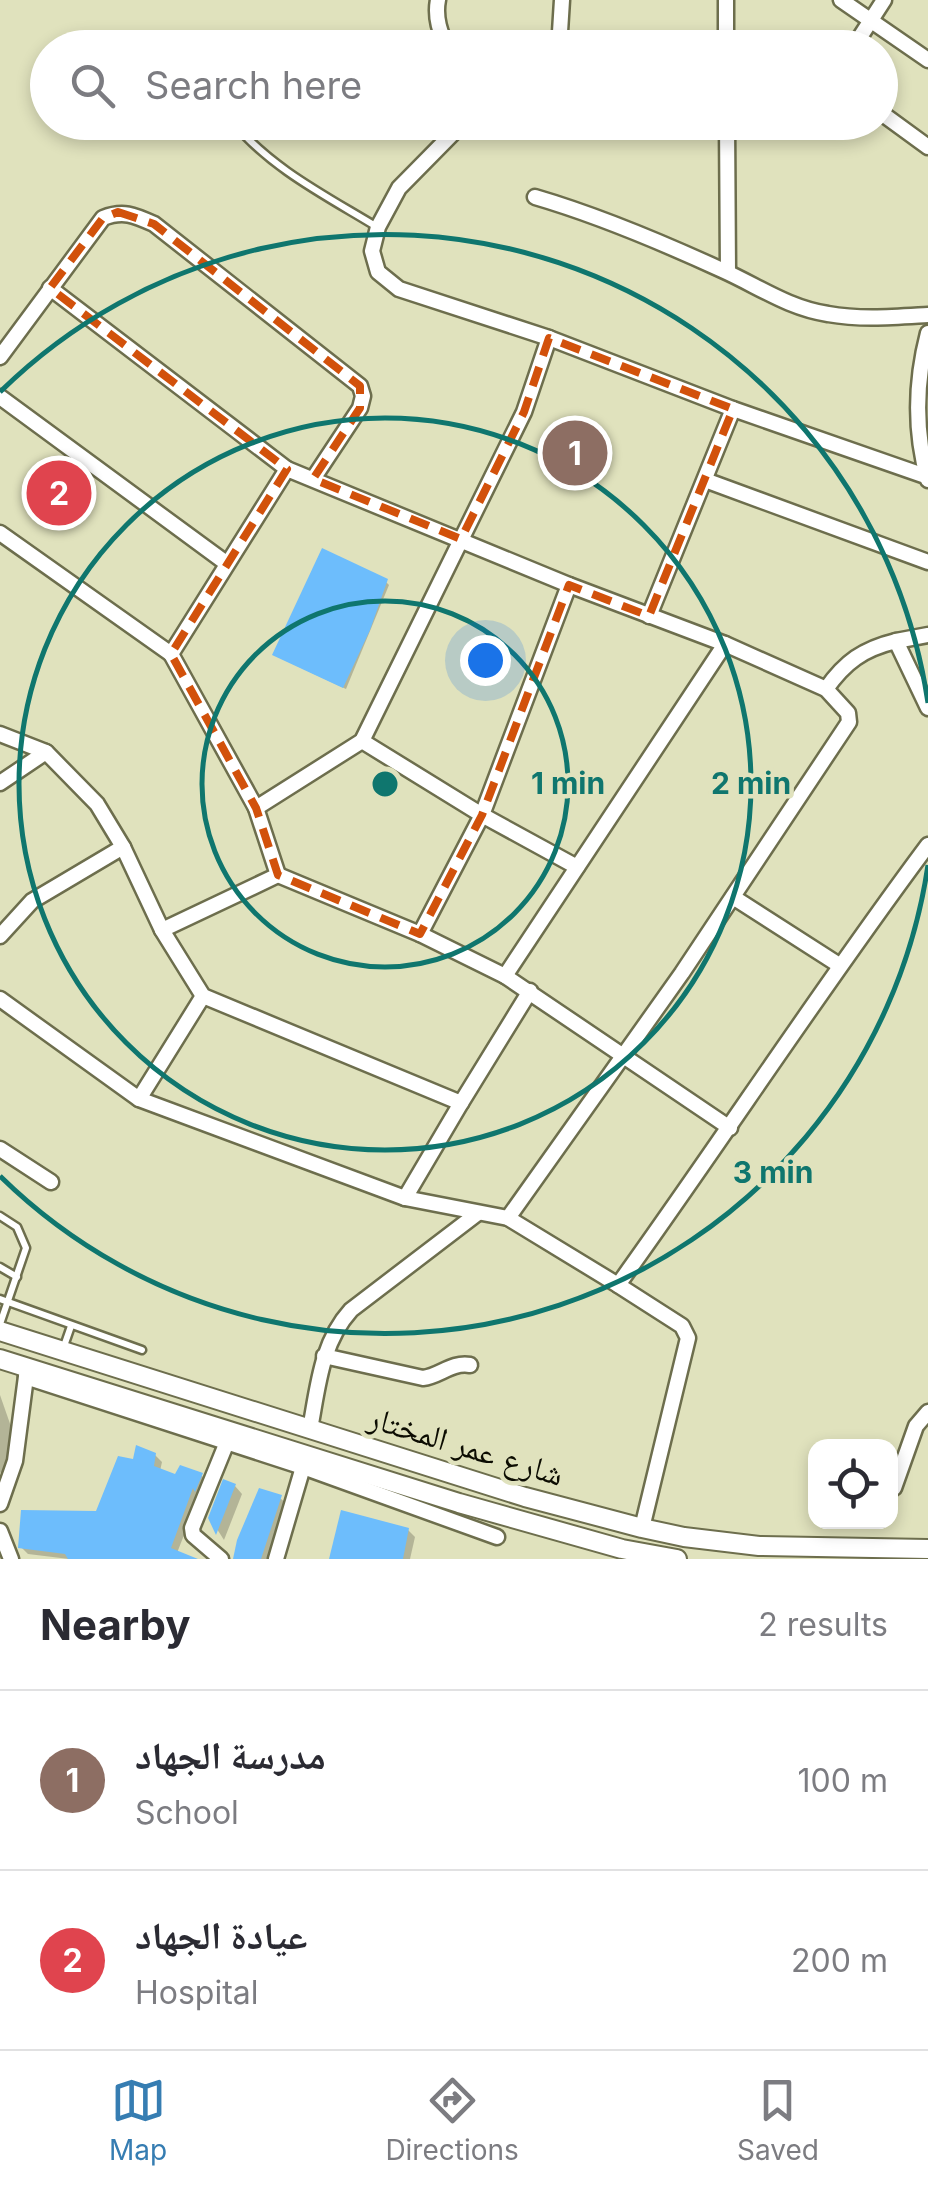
<!DOCTYPE html>
<meta charset="utf-8">
<style>
:root{--surface:#fff;--page:#f2f2f3;--text:#2b2b33;--muted:#7c7c81;--line:#e1e1e2;--accent:#367db2}
body{margin:0;font-family:Inter,"Noto Naskh Arabic",sans-serif;background:var(--page);color:var(--text)}
.controls{position:absolute;right:30px;bottom:30px;display:grid;overflow:hidden;border-radius:20px;box-shadow:0 5px 15px #0003}
.controls button{width:90px;height:90px;display:grid;place-items:center;padding:0;border:0;border-bottom:2px solid var(--line);background:var(--surface);color:var(--text);font:50px sans-serif}
.you{position:absolute;left:485px;top:660px;width:35px;height:35px;margin:-25px;border:8px solid #fff;border-radius:50%;background:#1a73e8;box-shadow:0 0 0 15px #1a73e833}
.badge{display:grid;place-items:center;width:65px;height:65px;border-radius:50%;background:var(--accent);color:#fff;font-size:32px;font-weight:700}
.pin{position:absolute;translate:-50% -50%;border:5px solid #fff;box-shadow:0 2px 10px #0006}
.list{margin:0;padding:0;list-style:none}
h2{display:flex;justify-content:space-between;align-items:center;height:130px;margin:0;padding:0 40px;font-size:42px}
h2 small{font-size:32px;font-weight:400;color:var(--muted)}
.list li{display:grid;grid-template-columns:65px 1fr auto;gap:30px;align-items:center;box-sizing:border-box;height:180px;padding:0 40px;border-top:2px solid var(--line)}
.list b{display:block;font-size:38px;white-space:nowrap}
.list p{margin:0;font-size:32px;white-space:nowrap;color:var(--muted)}
.list em{font-size:32px;font-style:normal;color:var(--muted)}
.icon{flex:none;width:55px;height:55px;fill:none;stroke:currentColor;stroke-width:2;stroke-linecap:round;stroke-linejoin:round}
.map{position:relative;flex:none;width:928px;height:1559px;overflow:hidden}
.search{position:absolute;background:var(--surface);box-shadow:0 5px 15px #0003;left:30px;right:30px;top:30px;height:110px;display:flex;align-items:center;gap:25px;box-sizing:border-box;padding:0 35px;border-radius:55px;color:var(--muted);font-size:38px}
.sheet{height:490px;background:var(--surface)}
nav{display:flex;justify-content:space-around;align-items:center;box-sizing:border-box;height:140px;border-top:2px solid var(--line);background:var(--surface);font-size:28px;color:var(--muted)}
nav a{display:grid;justify-items:center;gap:5px}
nav .on{color:var(--accent)}
.map>svg:first-child{display:block}
.shadow{fill:#0003}
.building{fill:#6dbdfc}
.lines{fill:none;stroke-linecap:round;stroke-linejoin:round}
.service-casing{stroke:#6d6e4d;stroke-width:11}
.minor-casing{stroke:#6d6e4d;stroke-width:19}
.tertiary-casing{stroke:#6d6e4d;stroke-width:22}
.service{stroke:#fff;stroke-width:6}
.minor{stroke:#fff;stroke-width:14}
.tertiary{stroke:#fff;stroke-width:18}
.marked{fill:none;stroke:#d2510b;stroke-width:8;stroke-dasharray:20 12;stroke-linejoin:round}
.ring{fill:none;stroke:#0f766e;stroke-width:5}
.labels{text-anchor:middle;stroke-width:9;stroke-linejoin:round;paint-order:stroke}
.street-label{font-size:32px;fill:#0c0c02;stroke:#e0e2bd}
.centre{fill:#0f766e;stroke:#e0e2bd;stroke-width:5}
.ring-label{font-size:30px;text-anchor:middle;font-weight:bold;fill:#0f766e;stroke:#e0e2bd;stroke-width:9;stroke-linejoin:round;paint-order:stroke}
</style>
<div class="map">
<svg width="928" height="1559" viewBox="0 0 928 1559">
<rect width="100%" height="100%" fill="#e0e2bd"/>
<g class="shadow">
<path d="M386 582 389 585 346 689 278 657Z"/>
<path d="M0 1395 15 1438 11 1465 0 1473Z"/>
<path d="M155 1455 162 1462 160 1471 177 1477 201 1475 208 1482 200 1494 177 1553 190 1559H69L28 1554 21 1547 98 1514 135 1462Z"/>
<path d="M235 1486 242 1494 224 1540 210 1518Z"/>
<path d="M280 1498 288 1505 270 1559H235Z"/>
<path d="M408 1530 415 1537 410 1559H331Z"/>
</g>
<g class="building">
<path d="M322 548 388 579 370 630 343 688 272 655Z"/>
<path d="M136 1445 156 1453 154 1466 175 1474 180 1465 203 1473 195 1492 193 1488 171 1548 198 1559H68L65 1554 18 1548 21 1510 96 1511 118 1456 133 1459Z"/>
<path d="M223 1479 236 1484 216 1535 208 1518Z"/>
<path d="M259 1488 282 1495 261 1559H233L237 1540Z"/>
<path d="M341 1510 409 1528 403 1559H329Z"/>
</g>
<g class="lines">
<defs>
<g id="service">
<path d="M233 122C270 168 328 197 377 227"/>
<path d="M0 1216 17 1227 26 1248 0 1324"/>
<path d="M0 1267 17 1277"/>
<path d="M0 1299 142 1350"/>
<path d="M63 1349 71 1326"/>
</g>
<g id="minor">
<path d="M438 0C435 15 439 36 450 48"/>
<path d="M726 0V48"/>
<path d="M841 0 928 60"/>
<path d="M559 48 562 0"/>
<path d="M853 48 884 0"/>
<path d="M880 112 928 147"/>
<path d="M464 122 399 188 378 227 372 251 378 272 399 289 549 338 733 409"/>
<path d="M727 122 728 272"/>
<path d="M535 197C600 216 661 242 722 270 758 286 788 308 828 314 861 320 895 317 928 315"/>
<path d="M50 288 287 469"/>
<path d="M0 357 103 218C123 210 134 215 154 224L360 386 363 396 360 408 313 479"/>
<path d="M0 397 226 563"/>
<path d="M705 480 928 562"/>
<path d="M928 480C914 430 915 383 928 333"/>
<path d="M0 533 171 654"/>
<path d="M649 616 733 409 928 477"/>
<path d="M896 641 928 635"/>
<path d="M826 689C845 662 863 649 896 641L928 708"/>
<path d="M0 734 46 752 97 804 123 847 162 930 203 996 461 1103 405 1198"/>
<path d="M362 741 482 815 577 867"/>
<path d="M0 783 46 752"/>
<path d="M256 808 362 741 524 412 549 338"/>
<path d="M278 875 420 934 505 976 730 1128"/>
<path d="M733 897 839 965"/>
<path d="M162 930 278 875 256 808 171 654 287 469 569 585 725 644 826 689 848 713 849 722 682 973 508 1218"/>
<path d="M420 934 482 815 569 585"/>
<path d="M0 936 32 901 123 847"/>
<path d="M505 976 725 644"/>
<path d="M0 999 139 1099 405 1198 508 1218 618 1285C723 1139 821 988 928 845"/>
<path d="M139 1099 203 996"/>
<path d="M461 1103 530 991"/>
<path d="M0 1149 51 1182"/>
<path d="M618 1285 682 1326 688 1338 642 1528"/>
<path d="M324 1356 423 1378C440 1376 451 1362 470 1365"/>
<path d="M26 1377 303 1467 497 1537"/>
<path d="M310 1429C318 1387 321 1343 351 1310L478 1213"/>
<path d="M894 1488 916 1426 928 1412"/>
<path d="M0 1504 15 1461 27 1369"/>
<path d="M0 1531 11 1559"/>
<path d="M221 1559 193 1535 192 1528 227 1442"/>
<path d="M276 1559 303 1467"/>
</g>
<g id="tertiary">
<path d="M0 1331 525 1497 642 1528 684 1537 759 1546 928 1549"/>
<path d="M0 1359 459 1503 622 1549 677 1559"/>
</g>
</defs>
<use href="#service" class="service-casing"/>
<use href="#minor" class="minor-casing"/>
<use href="#tertiary" class="tertiary-casing"/>
<use href="#service" class="service"/>
<use href="#minor" class="minor"/>
<use href="#tertiary" class="tertiary"/>
</g>
<path class="marked" d="M118 212 154 224 360 386V408L313 479 461 539 524 412 549 338 733 409 649 616 569 585 482 815 420 934 278 875 256 808 171 654 287 469 50 288 103 218Z"/>
<g class="ring">
<circle cx="385" cy="784" r="183"/>
<circle cx="385" cy="784" r="366"/>
<path d="M928 865A549 549 0 0 1 0 1176M0 392A549 549 0 0 1 928 703"/>
</g>
<g class="labels">
<g class="street-label">
<text transform="translate(466 1446) rotate(17)" y="11">شارع عمر المختار</text>
</g>
</g>
<circle cx="385" cy="784" r="15" class="centre"/>
<g class="ring-label">
<text x="568" y="794">1 min</text>
<text x="751" y="794">2 min</text>
<text x="773" y="1183">3 min</text>
</g>
</svg>
<div class="controls">
<button><svg class="icon" aria-label="locate" viewBox="0 0 24 24"><circle cx="12" cy="12" r="6"/><path d="M12 2v4M12 18v4M2 12h4M18 12h4"/></svg></button>
</div>
<div class="you"></div>
<div class="pin badge" style="left:575px;top:453px;background:#8d6e63">1</div>
<div class="pin badge" style="left:59px;top:493px;background:#e0444e">2</div>
<div class="search"><svg class="icon" aria-label="search" viewBox="0 0 24 24"><circle cx="10" cy="10" r="6"/><path d="M15 15l6 6"/></svg>Search here</div>
</div>
<section class="sheet">
<h2>Nearby<small>2 results</small></h2>
<ul class="list">
<li><span class="badge" style="background:#8d6e63">1</span><div><b>مدرسة الجهاد</b><p>School</p></div><em>100 m</em></li>
<li><span class="badge" style="background:#e0444e">2</span><div><b>عيادة الجهاد</b><p>Hospital</p></div><em>200 m</em></li>
</ul>
</section>
<nav>
<a class="on"><svg class="icon" aria-label="map" viewBox="0 0 24 24"><path d="M3 6l6-2 6 2 6-2v14l-6 2-6-2-6 2zM9 4v14M15 6v14"/></svg>Map</a>
<a><svg class="icon" aria-label="directions" viewBox="0 0 24 24"><path d="M12 3l9 9-9 9-9-9zM9 14v-3h6M13 9l2 2-2 2"/></svg>Directions</a>
<a><svg class="icon" aria-label="saved" viewBox="0 0 24 24"><path d="M7 4h10v16l-5-4-5 4z"/></svg>Saved</a>
</nav>
